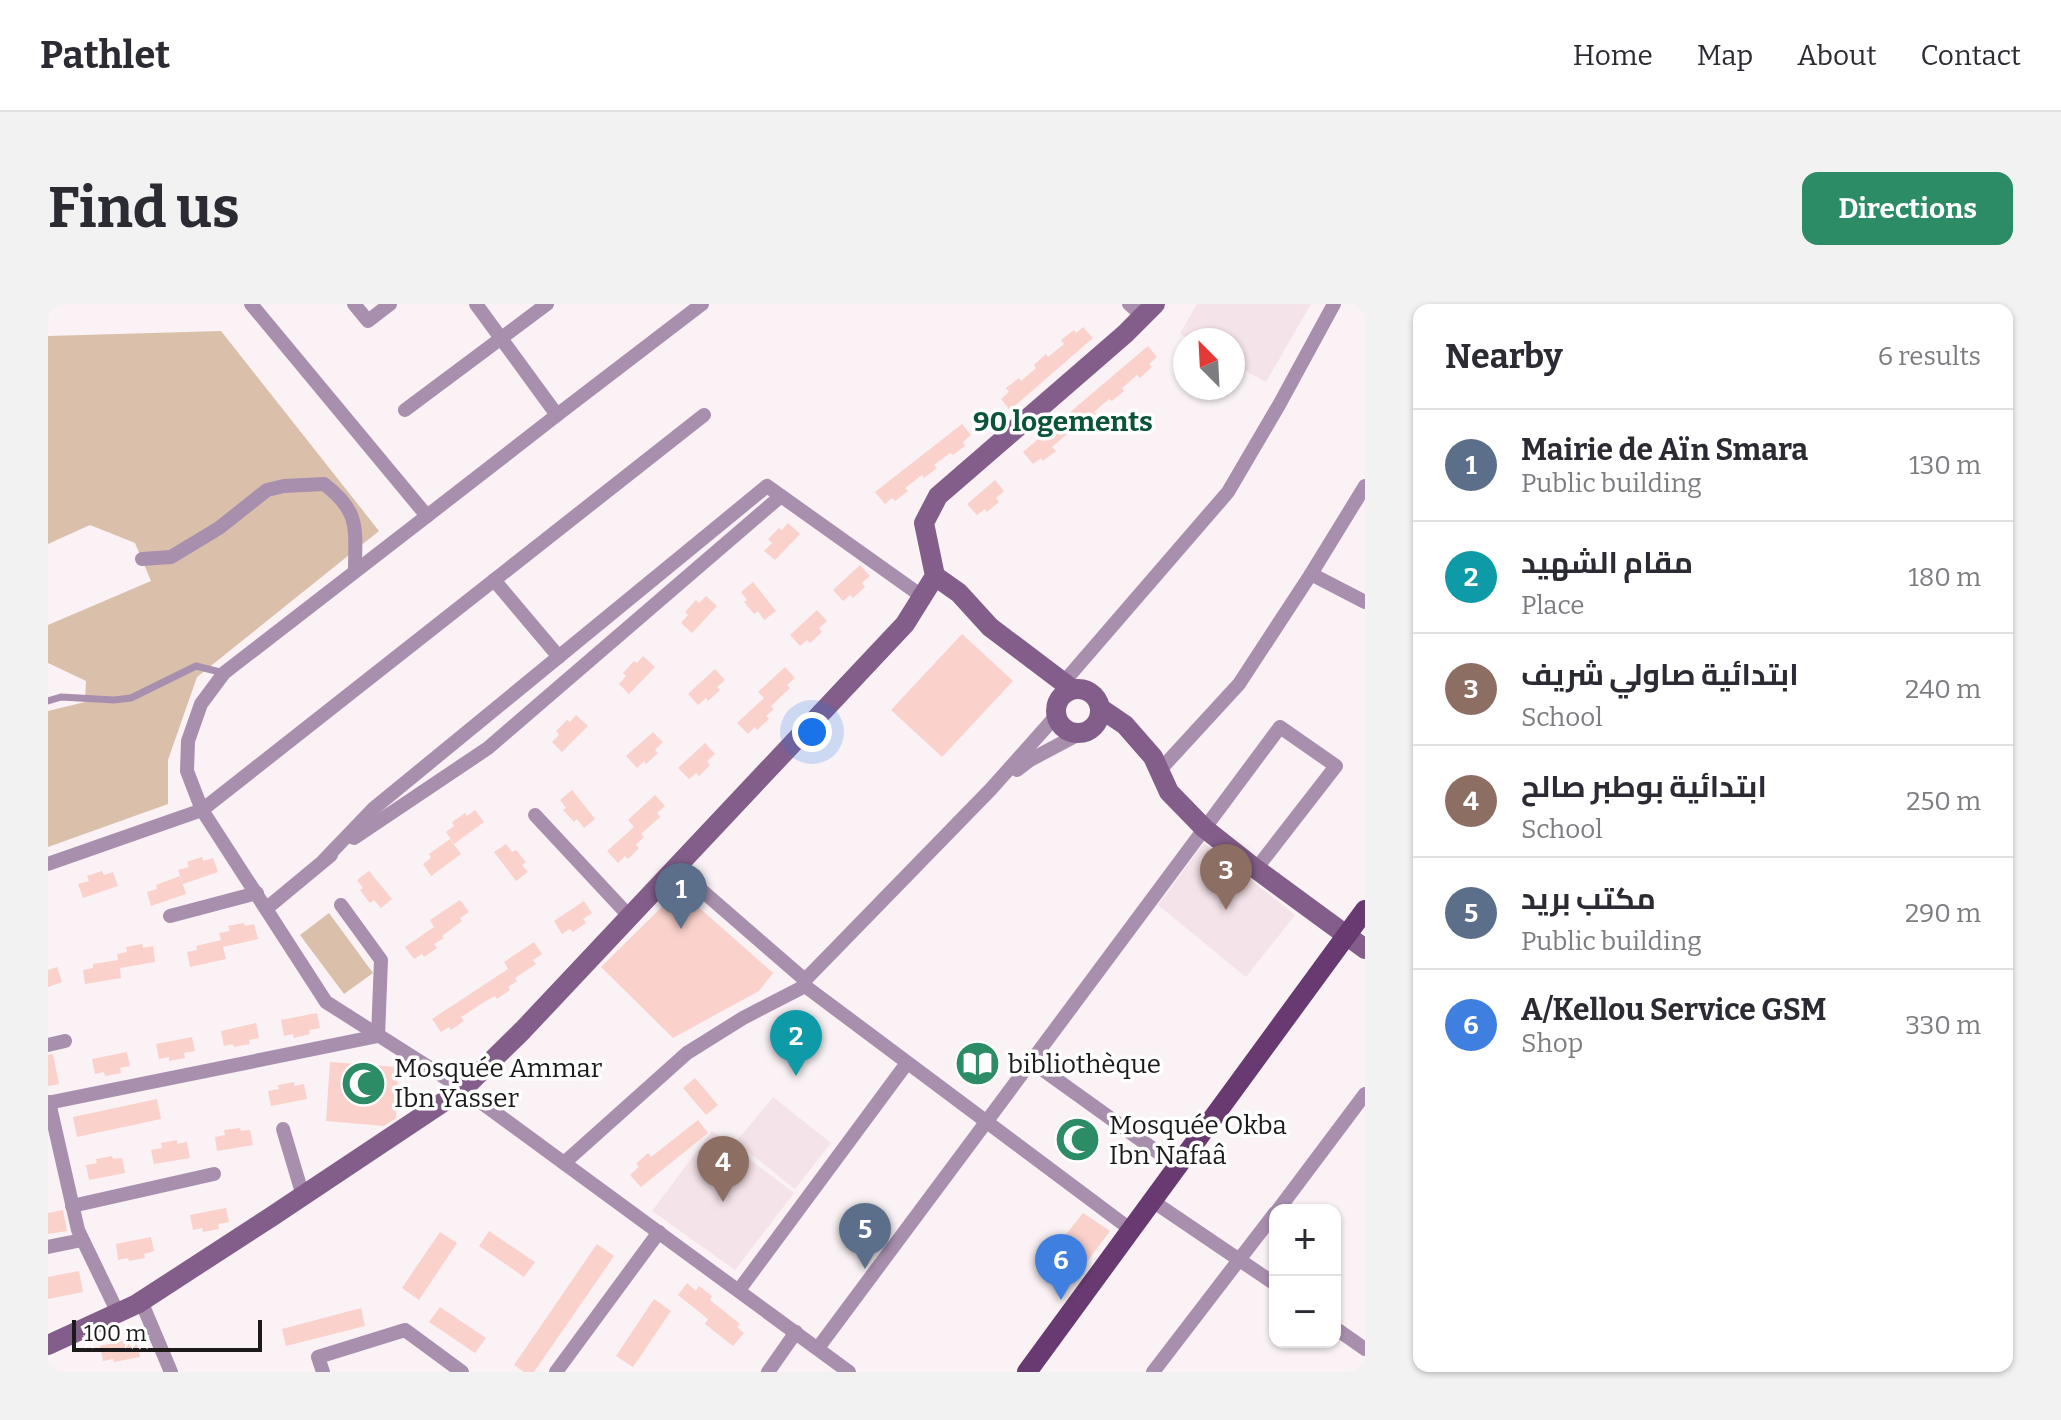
<!DOCTYPE html>
<meta charset="utf-8">
<style>
:root{--surface:#fff;--page:#f2f2f3;--text:#2b2b33;--muted:#7c7c81;--line:#e1e1e2;--accent:#2b8c66}
body{margin:0;font-family:Bitter,Cairo,serif;background:var(--page);color:var(--text)}
.controls{position:absolute;right:24px;bottom:24px;display:grid;overflow:hidden;border-radius:16px;box-shadow:0 2px 6px #0004}
.controls button{width:72px;height:72px;display:grid;place-items:center;padding:0;border:0;border-bottom:2px solid var(--line);background:var(--surface);color:var(--text);font:40px sans-serif}
.compass{position:absolute;left:1125px;top:24px;width:72px;height:72px;border-radius:50%;background:var(--surface);box-shadow:0 2px 6px #0004;rotate:336deg}
.scale{position:absolute;left:24px;bottom:20px;width:190px;box-sizing:border-box;padding-left:8px;border:4px solid #1d1a1b;border-top:0;font-size:22px;line-height:28px;white-space:nowrap;color:#1d1a1b;-webkit-text-stroke:6px #fff;paint-order:stroke}
.you{position:absolute;left:764px;top:428px;width:28px;height:28px;margin:-20px;border:6px solid #fff;border-radius:50%;background:#1a73e8;box-shadow:0 0 0 12px #1a73e833}
.badge{display:grid;place-items:center;width:52px;height:52px;border-radius:50%;background:var(--accent);color:#fff;font-size:26px;font-weight:700}
.pin{position:absolute;translate:-50% -66px;filter:drop-shadow(0 2px 4px #0008)}
.pin::after{content:'';position:absolute;top:42px;width:28px;height:24px;background:inherit;clip-path:polygon(0 0,100% 0,50% 100%)}
.list{margin:0;padding:0;list-style:none}
h2{display:flex;justify-content:space-between;align-items:center;height:104px;margin:0;padding:0 32px;font-size:34px}
h2 small{font-size:26px;font-weight:400;color:var(--muted)}
.list li{display:grid;grid-template-columns:52px 1fr auto;gap:24px;align-items:center;box-sizing:border-box;height:112px;padding:0 32px;border-top:2px solid var(--line)}
.list b{display:block;font-size:30px;white-space:nowrap}
.list p{margin:0;font-size:26px;white-space:nowrap;color:var(--muted)}
.list em{font-size:26px;font-style:normal;color:var(--muted)}
.map{position:relative;flex:none;width:1317px;height:1068px;overflow:hidden;border-radius:16px}
header{display:flex;align-items:center;gap:48px;box-sizing:border-box;height:112px;padding:0 40px;background:var(--surface);border-bottom:2px solid var(--line)}
header strong{font-size:38px}
nav{display:flex;gap:44px;margin-inline-start:auto;font-size:28px}
.intro{display:flex;align-items:center;justify-content:space-between;box-sizing:border-box;height:192px;padding:0 48px}
h1{margin:0;font-size:56px}
.button{padding:20px 36px;border-radius:16px;background:var(--accent);color:#fff;font-size:28px;font-weight:700}
main{display:flex;gap:48px;padding:0 48px}
aside{flex:1;background:var(--surface);border-radius:16px;box-shadow:0 2px 6px #0004}
.map>svg:first-child{display:block}
.built{fill:#f4e3e9}
.green{fill:#dac0ab}
.building{fill:#fad1cb}
.lines{fill:none;stroke-linecap:round;stroke-linejoin:round}
.lane{stroke:#a88fae;stroke-width:7}
.street{stroke:#a88fae;stroke-width:14}
.secondary{stroke:#835e8a;stroke-width:20}
.primary{stroke:#683a71;stroke-width:20}
.labels{text-anchor:middle;stroke-width:7;stroke-linejoin:round;paint-order:stroke}
.poi-label{font-size:26px;fill:#1d1a1b;stroke:#fff;text-anchor:start}
.neighbourhood-label{font-size:28px;font-weight:bold;fill:#0b5339;stroke:#fff}
</style>
<header>
<strong>Pathlet</strong>
<nav><a>Home</a><a>Map</a><a>About</a><a>Contact</a></nav>
</header>
<div class="intro"><h1>Find us</h1><a class="button">Directions</a></div>
<main>
<div class="map">
<svg width="1317" height="1068" viewBox="0 0 1317 1068">
<rect width="100%" height="100%" fill="#faf2f5"/>
<g class="built">
<path d="M1149 0H1263L1218 78 1185 60V36H1143L1132 30Z"/>
<path d="M1156 539 1247 611 1198 673 1110 601Z"/>
<path d="M725 793 783 839 747 885 688 838Z"/>
<path d="M664 827 746 889 687 966 604 907Z"/>
</g>
<g class="green">
<path d="M173 27 331 227 149 373 120 456V500L0 543V407L37 398 38 377 0 359V321L103 277 87 239 42 221 0 240V32Z"/>
<path d="M281 609 325 669 296 690 252 631Z"/>
</g>
<g class="building">
<path d="M1035 23 1045 34 962 106 953 95 961 88 958 84 971 74 973 77 988 64 986 61 998 50 1000 53 1016 40 1013 36 1026 26 1028 29Z"/>
<path d="M1100 42 1109 53 1101 60 1104 63 1092 74 1089 71 1074 84 1076 87 1064 97 1061 95 1046 108 1048 110 1036 121 1033 118 1004 143 1008 147 995 157 993 154 985 160 975 148Z"/>
<path d="M914 120 923 131 915 138 917 142 905 151 902 149 886 161 889 164 876 174 874 171 857 184 860 187 847 197 844 194 837 200 827 188Z"/>
<path d="M947 176 956 187 948 194 951 198 939 208 937 205 929 211 919 200Z"/>
<path d="M740 219 752 230 727 256 716 247 724 239 720 235 731 224 734 226Z"/>
<path d="M812 261 822 272 814 279 817 283 805 294 802 291 795 297 785 286Z"/>
<path d="M705 278 728 307 716 316 710 307 706 310 696 298 699 296 693 288Z"/>
<path d="M658 292 669 302 644 329 633 319 640 311 637 308 648 296 651 299Z"/>
<path d="M769 306 779 317 771 324 774 328 762 339 759 336 752 342 742 331Z"/>
<path d="M914 330 965 377 894 453 843 406Z"/>
<path d="M595 352 607 363 581 390 571 380 578 372 575 369 586 357 589 359Z"/>
<path d="M737 363 747 374 739 381 742 384 723 402 726 405 718 412 721 415 709 426 707 423 700 430 689 419 716 394 710 388Z"/>
<path d="M667 365 677 376 669 383 672 386 660 397 658 394 650 401 640 390Z"/>
<path d="M528 411 540 422 514 448 504 438 511 431 508 427 519 416 522 418Z"/>
<path d="M605 428 615 438 607 446 610 449 598 460 596 457 589 464 578 452Z"/>
<path d="M657 439 667 450 659 457 662 461 651 472 648 469 641 475 630 464Z"/>
<path d="M524 486 547 515 536 524 529 515 526 518 515 506 518 504 512 496Z"/>
<path d="M607 491 617 502 609 509 612 513 593 530 596 533 588 541 591 544 580 555 577 552 570 559 559 547 586 523 580 516Z"/>
<path d="M427 506 436 518 406 540 398 528 406 522 404 518 417 509 419 512Z"/>
<path d="M402 535 413 550 383 572 375 560 383 554 381 550Z"/>
<path d="M458 540 464 548 468 546 478 558 474 561 480 568 468 577 446 548Z"/>
<path d="M154 553 155 557 165 554 170 568 135 580 130 566 141 563 139 558Z"/>
<path d="M54 567 56 571 65 568 70 582 35 594 30 580 41 577 39 572Z"/>
<path d="M321 567 344 595 333 604 326 596 322 599 312 586 315 584 309 576Z"/>
<path d="M132 572 138 590 103 602 99 588 109 585 108 581Z"/>
<path d="M631 586 725 669 711 687 625 734 553 663Z"/>
<path d="M412 596 421 608 412 614 414 617 394 632 396 634 386 640 389 644 376 653 374 650 366 655 357 643 386 623 382 616Z"/>
<path d="M536 597 544 609 535 615 538 619 525 628 522 625 514 630 506 617Z"/>
<path d="M196 619 197 622 206 620 210 635 175 643 178 655 142 663 139 648 149 646 148 642 173 636 171 629 182 627 180 622Z"/>
<path d="M486 638 494 650 485 656 488 660 467 674 469 677 460 683 462 686 449 695 447 692 438 697 413 713 416 717 403 726 401 723 393 728 384 715 460 665 456 658Z"/>
<path d="M94 640 95 644 105 642 107 658 72 664 73 674 37 680 35 666 45 664V660L70 656 69 650 79 648 78 643Z"/>
<path d="M9 663 14 678 0 683V666Z"/>
<path d="M269 709 272 724 261 726 262 730 246 734 245 730 236 732 233 716Z"/>
<path d="M208 719 211 734 201 736 202 740 186 743 185 740 176 742 173 727Z"/>
<path d="M144 733 147 747 136 749 137 754 121 757V753L111 755 108 740Z"/>
<path d="M79 748 82 762 72 764 73 769 57 772 56 768 47 770 44 755Z"/>
<path d="M5 750 11 780 0 782V751Z"/>
<path d="M282 758 350 763 348 814 336 822 278 817Z"/>
<path d="M647 774 670 801 658 811 635 784Z"/>
<path d="M246 778V782L256 780 259 795 223 802 220 787 231 785 230 781Z"/>
<path d="M109 795 113 815 29 833 25 813Z"/>
<path d="M650 816 660 829 593 883 582 871 591 863 588 860 600 849 603 853Z"/>
<path d="M192 824 193 827 202 826 205 841 169 847 167 833 177 831 176 826Z"/>
<path d="M129 836V840L139 838 142 854 106 860 103 846 114 844 113 839Z"/>
<path d="M64 852 65 855 74 854 77 869 41 876 38 861 49 859 48 855Z"/>
<path d="M178 904 181 918 170 920 171 925 155 928 154 924 145 926 142 911Z"/>
<path d="M15 906 19 927 0 930V909Z"/>
<path d="M1035 909 1062 927 1029 971 1001 952Z"/>
<path d="M441 927 487 958 476 973 431 942Z"/>
<path d="M392 928 409 939 371 996 354 984Z"/>
<path d="M103 933 106 947 96 950 97 954 81 957 80 954 70 956 68 940Z"/>
<path d="M549 940 566 952 486 1068H476L466 1061Z"/>
<path d="M31 967 35 988 0 995V973Z"/>
<path d="M639 979 648 987 651 982 664 992 662 996 692 1020 689 1023 696 1029 685 1042 657 1020 660 1015 630 991Z"/>
<path d="M606 995 623 1007 585 1063 568 1052Z"/>
<path d="M392 1003 438 1034 427 1049 381 1018Z"/>
<path d="M313 1004 317 1022 238 1042 234 1025Z"/>
<path d="M88 1034 92 1053 66 1058 65 1055 55 1057 52 1042Z"/>
</g>
<g class="lines">
<path class="lane" d="M0 397 13 393 66 396 83 394 148 362 176 369"/>
<g class="street">
<path d="M203 0 379 212 509 111 428 0"/>
<path d="M306 0 320 17 342 0"/>
<path d="M1081 0 1095 12"/>
<path d="M357 106 499 0"/>
<path d="M509 111 654 0"/>
<path d="M379 212 176 369 153 400 140 437 139 467 154 506 278 698 415 785 801 1068"/>
<path d="M94 255 123 253 171 224 219 186 236 182 276 180C313 208 307 225 307 267"/>
<path d="M1263 270 1317 298"/>
<path d="M446 276 511 353"/>
<path d="M1015 379 1180 188 1231 101 1286 0"/>
<path d="M969 466 982 456 1031 430"/>
<path d="M1111 467 1191 380 1263 270 1317 182"/>
<path d="M487 511 582 613"/>
<path d="M306 534 440 444 733 192"/>
<path d="M276 556 325 505 719 182 875 293"/>
<path d="M0 560 154 506 656 111"/>
<path d="M628 564 757 676V682L1082 925"/>
<path d="M219 604 283 551"/>
<path d="M122 612 209 589"/>
<path d="M757 676 943 485 1008 412"/>
<path d="M0 741 17 737"/>
<path d="M984 758 1129 862"/>
<path d="M1 798 30 926 70 1009"/>
<path d="M0 799 330 732 333 656 293 601"/>
<path d="M235 825 255 892"/>
<path d="M516 859 639 749 695 714 757 682"/>
<path d="M1103 896 1227 980"/>
<path d="M24 902 166 870"/>
<path d="M1230 906 1317 790"/>
<path d="M0 943 34 936"/>
<path d="M691 986 859 759"/>
<path d="M93 997 123 1068"/>
<path d="M1287 1024 1317 1045"/>
<path d="M770 1044 1232 423 1288 462 1208 565"/>
<path d="M275 1068 270 1053 357 1026 414 1068"/>
<path d="M508 1068 611 928"/>
<path d="M720 1068 748 1028"/>
<path d="M1105 1068 1227 909"/>
</g>
<g class="secondary">
<path d="M887 272 911 289 942 323 1024 385"/>
<circle cx="1030" cy="407" r="22"/>
<path d="M1052 404 1077 421 1105 453 1121 488 1156 524 1208 565 1317 645"/>
<path d="M0 1041 89 1000 223 913 415 785 475 726 857 320 887 272 876 219 890 192 1077 30 1107 0"/>
</g>
<path class="primary" d="M979 1068 1317 606"/>
</g>
<defs>
<symbol id="library-disc" viewBox="-11 -11 22 22"><circle r="9.5" fill="#2b8c66" stroke="#fff"/><path d="M-6-4Q-3-5.5-.7-3.5V5Q-3 3-6 4ZM6-4Q3-5.5 .7-3.5V5Q3 3 6 4Z" fill="#fff"/></symbol>
<symbol id="mosque-disc" viewBox="-11 -11 22 22"><circle r="9.5" fill="#2b8c66" stroke="#fff"/><path d="M3.5-4.9A6 6 0 1 0 3.5 4.9A5 5 0 1 1 3.5-4.9Z" fill="#fff"/></symbol>
</defs>
<g fill-rule="evenodd">
<use href="#library-disc" x="904" y="734" width="51" height="51"/>
<use href="#mosque-disc" x="290" y="754" width="51" height="51"/>
<use href="#mosque-disc" x="1004" y="810" width="51" height="51"/>
</g>
<g class="labels">
<g class="poi-label">
<text x="960" y="769">bibliothèque</text>
<text x="346" y="773">Mosquée Ammar<tspan x="346" dy="30">Ibn Yasser</tspan></text>
<text x="1061" y="830">Mosquée Okba<tspan x="1061" dy="30">Ibn Nafaâ</tspan></text>
</g>
<g class="neighbourhood-label">
<text x="1015" y="127">90 logements</text>
</g>
</g>
</svg>
<div class="controls">
<button>+</button>
<button>−</button>
</div>
<svg class="compass" viewBox="-18 -18 36 36"><path d="M0-13l5 13h-10z" fill="#e53935"/><path d="M0 13l5-13h-10z" fill="#7c7c81"/></svg>
<div class="scale">100 m</div>
<div class="you"></div>
<div class="pin badge" style="left:633px;top:625px;background:#5c6f8a">1</div>
<div class="pin badge" style="left:748px;top:772px;background:#0f9aa8">2</div>
<div class="pin badge" style="left:1178px;top:606px;background:#8d6e63">3</div>
<div class="pin badge" style="left:675px;top:898px;background:#8d6e63">4</div>
<div class="pin badge" style="left:817px;top:965px;background:#5c6f8a">5</div>
<div class="pin badge" style="left:1013px;top:996px;background:#3f7fe0">6</div>
</div>
<aside>
<h2>Nearby<small>6 results</small></h2>
<ul class="list">
<li><span class="badge" style="background:#5c6f8a">1</span><div><b>Mairie de Aïn Smara</b><p>Public building</p></div><em>130 m</em></li>
<li><span class="badge" style="background:#0f9aa8">2</span><div><b>مقام الشهيد</b><p>Place</p></div><em>180 m</em></li>
<li><span class="badge" style="background:#8d6e63">3</span><div><b>ابتدائية صاولي شريف</b><p>School</p></div><em>240 m</em></li>
<li><span class="badge" style="background:#8d6e63">4</span><div><b>ابتدائية بوطبر صالح</b><p>School</p></div><em>250 m</em></li>
<li><span class="badge" style="background:#5c6f8a">5</span><div><b>مكتب بريد</b><p>Public building</p></div><em>290 m</em></li>
<li><span class="badge" style="background:#3f7fe0">6</span><div><b>A/Kellou Service GSM</b><p>Shop</p></div><em>330 m</em></li>
</ul>
</aside>
</main>
